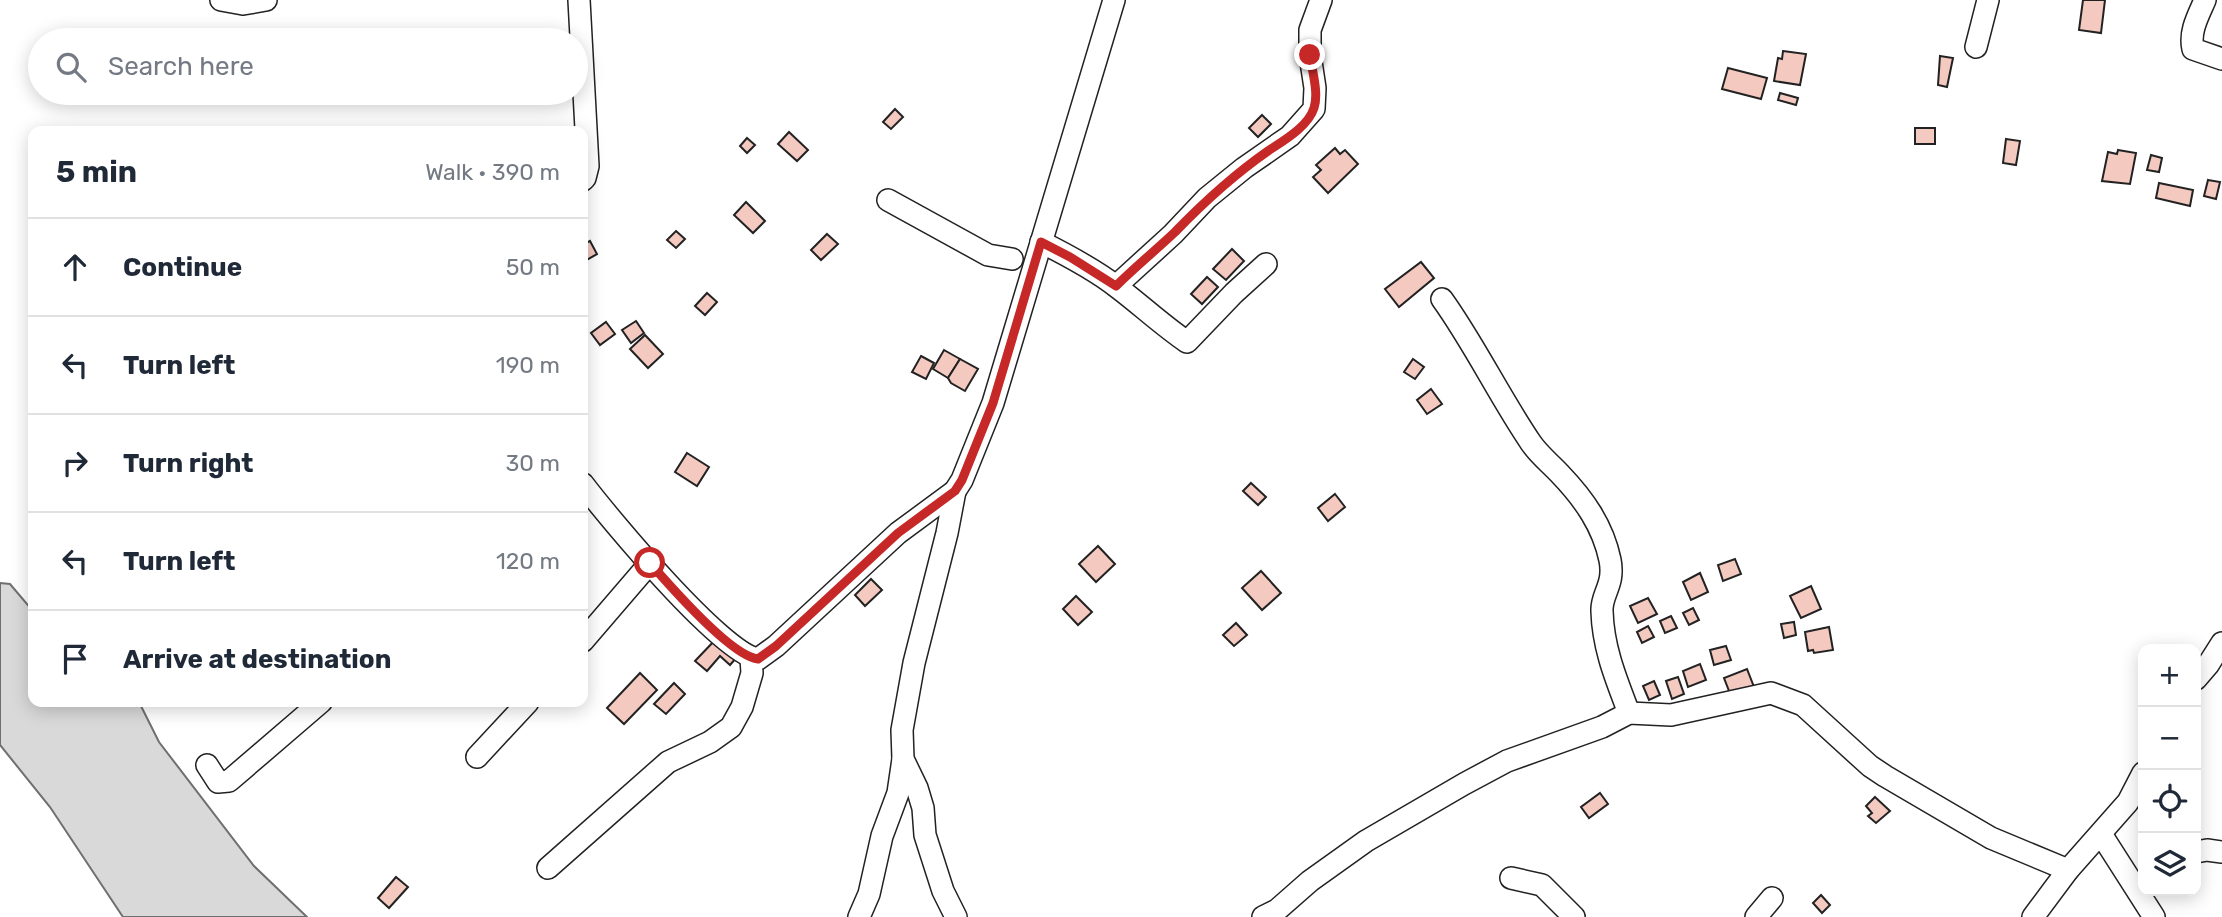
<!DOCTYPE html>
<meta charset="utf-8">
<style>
:root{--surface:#fff;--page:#f2f2f3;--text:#1f2937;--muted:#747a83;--line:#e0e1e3}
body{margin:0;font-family:Rubik,sans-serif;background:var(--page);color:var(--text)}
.controls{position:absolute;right:21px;bottom:21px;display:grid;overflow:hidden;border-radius:14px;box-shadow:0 4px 18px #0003}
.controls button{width:63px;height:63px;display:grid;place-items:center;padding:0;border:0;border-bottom:2px solid var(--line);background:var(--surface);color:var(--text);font:35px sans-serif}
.stop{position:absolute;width:21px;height:21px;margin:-16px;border:5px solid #c62828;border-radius:50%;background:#fff}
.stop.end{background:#c62828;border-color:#fff;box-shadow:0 2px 7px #0008}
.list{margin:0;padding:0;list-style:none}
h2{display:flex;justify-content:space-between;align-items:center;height:91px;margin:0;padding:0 28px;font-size:30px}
h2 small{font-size:23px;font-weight:400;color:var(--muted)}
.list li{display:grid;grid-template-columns:46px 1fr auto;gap:21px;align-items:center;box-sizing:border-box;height:98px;padding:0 28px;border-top:2px solid var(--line)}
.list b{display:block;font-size:26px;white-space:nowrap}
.list em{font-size:23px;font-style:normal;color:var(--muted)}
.icon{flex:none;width:38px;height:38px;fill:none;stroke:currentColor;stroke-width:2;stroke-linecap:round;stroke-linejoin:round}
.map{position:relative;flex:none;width:2222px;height:917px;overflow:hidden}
.search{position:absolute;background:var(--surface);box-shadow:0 4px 18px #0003;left:28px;top:28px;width:560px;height:77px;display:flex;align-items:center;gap:18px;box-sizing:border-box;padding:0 24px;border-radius:38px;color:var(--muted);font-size:26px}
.panel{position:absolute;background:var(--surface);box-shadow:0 4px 18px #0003;left:28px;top:126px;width:560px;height:581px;border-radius:14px}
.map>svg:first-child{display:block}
.water{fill:#d9d9d9;stroke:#6f6f6f;stroke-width:2}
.building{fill:#f3c9c0;stroke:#222;stroke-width:2}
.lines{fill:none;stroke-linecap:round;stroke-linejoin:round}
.minor-casing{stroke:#222;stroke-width:24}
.minor{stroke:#fff;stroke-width:21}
.route{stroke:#c62828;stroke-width:9}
</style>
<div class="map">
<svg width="2222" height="917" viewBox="0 0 2222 917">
<rect width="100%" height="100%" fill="#fff"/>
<path class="water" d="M0 583 10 584 33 611V702H139L159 742 254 866 307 917H123L50 807 0 745Z"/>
<g class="building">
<path d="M2083 0H2105L2101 33 2079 30Z"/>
<path d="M1783 51 1806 54 1800 85 1774 81 1778 58 1782 59Z"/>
<path d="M1940 56 1953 58 1947 87 1938 85Z"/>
<path d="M1728 68 1767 78 1761 99 1722 89Z"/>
<path d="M1780 93 1798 98 1796 105 1778 100Z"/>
<path d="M895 109 903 117 891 129 883 122Z"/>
<path d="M1262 115 1271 124 1258 137 1249 128Z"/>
<rect x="1915" y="128" width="20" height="16"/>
<path d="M789 132 808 150 797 161 778 144Z"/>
<path d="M747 138 755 145 747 153 740 146Z"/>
<path d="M2006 139 2020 141 2016 165 2003 163Z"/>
<path d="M1335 148 1340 154 1345 150 1358 164 1328 193 1313 177 1321 170 1316 165Z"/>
<path d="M2118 150 2136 153 2130 184 2102 181 2108 152 2117 154Z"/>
<path d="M2151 155 2162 158 2159 172 2147 170Z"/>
<path d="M2208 180 2220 182 2216 199 2204 196Z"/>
<path d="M2159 183 2193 190 2190 206 2156 198Z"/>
<path d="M746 202 765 221 753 233 734 215Z"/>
<path d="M676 231 685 239 676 248 667 240Z"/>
<path d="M827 234 838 244 821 260 811 250Z"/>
<path d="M590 241 597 254 583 262V245Z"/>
<path d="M1232 249 1244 261 1226 280 1213 269Z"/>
<path d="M1421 262 1434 278 1399 307 1385 289Z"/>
<path d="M1207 277 1218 287 1202 304 1191 294Z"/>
<path d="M707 293 717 302 705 315 695 306Z"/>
<path d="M636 321 644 333 631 343 622 330Z"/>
<path d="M606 322 615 334 600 345 591 333Z"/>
<path d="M645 335 663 354 648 368 630 349Z"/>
<path d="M944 350 960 359 948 378 933 369Z"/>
<path d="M921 356 934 363 926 379 912 372Z"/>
<path d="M960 359 978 369 965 391 951 383 948 378Z"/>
<path d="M1413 359 1424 367 1415 379 1404 372Z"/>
<path d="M1431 389 1442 404 1427 414 1417 400Z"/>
<path d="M687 453 709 467 697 486 675 472Z"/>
<path d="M1251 483 1266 497 1258 505 1243 491Z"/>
<path d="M1335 494 1345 507 1328 521 1318 508Z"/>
<path d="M1098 546 1115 564 1096 582 1079 564Z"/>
<path d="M1735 559 1741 574 1723 581 1718 565Z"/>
<path d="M1261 571 1281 593 1262 610 1242 588Z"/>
<path d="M1700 573 1708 592 1691 600 1683 582Z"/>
<path d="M871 579 882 590 865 606 855 595Z"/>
<path d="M1811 586 1821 609 1801 618 1790 596Z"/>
<path d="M1076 596 1092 612 1078 625 1063 609Z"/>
<path d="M1648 598 1657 614 1638 623 1630 606Z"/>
<path d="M1693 608 1699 620 1689 625 1683 613Z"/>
<path d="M1671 616 1677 628 1665 633 1660 621Z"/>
<path d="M1794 622 1796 635 1784 638 1781 624Z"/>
<path d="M1236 623 1247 635 1234 646 1223 635Z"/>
<path d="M1648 626 1654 637 1642 643 1637 632Z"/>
<path d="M1829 627 1833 650 1814 653 1813 650 1808 651 1805 632Z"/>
<path d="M717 638 737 657 730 665 720 656 707 671 695 661Z"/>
<path d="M1726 646 1731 660 1714 665 1710 650Z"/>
<path d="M1700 664 1706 680 1688 687 1683 671Z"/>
<path d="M1747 669 1754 687 1731 696 1724 678Z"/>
<path d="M640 673 657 690 624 724 607 708Z"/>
<path d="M1678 677 1684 694 1672 699 1666 681Z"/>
<path d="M1654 681 1660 695 1649 700 1643 686Z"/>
<path d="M674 683 685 694 666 714 654 704Z"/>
<path d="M1600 793 1608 804 1589 818 1581 807Z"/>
<path d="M1875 797 1890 811 1876 823 1868 816 1872 813 1866 806Z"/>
<path d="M396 877 408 887 389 908 378 898Z"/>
<path d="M1821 895 1830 905 1822 913 1813 903Z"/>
</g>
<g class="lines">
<defs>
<g id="minor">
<path d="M221 0 243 4 266 0"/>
<path d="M579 0 588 166 585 178 583 180"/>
<path d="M2205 0C2198 16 2189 32 2193 49L2222 59"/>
<path d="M1976 47 1988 0"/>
<path d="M888 200 988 255 1012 259"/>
<path d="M1041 242C1067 255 1094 269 1117 287 1141 305 1162 325 1187 342L1234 293 1266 264"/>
<path d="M1116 286 1173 234 1207 198 1244 168 1290 136 1314 109 1315 88 1310 55V30L1321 0"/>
<path d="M1442 299C1475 345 1499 396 1531 443 1540 456 1550 463 1560 474 1584 499 1603 526 1610 560 1615 585 1601 594 1602 611 1603 648 1616 679 1629 713"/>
<path d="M583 484C609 518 722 654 758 659L776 646 898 533 955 491 962 480 993 403 1114 0"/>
<path d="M955 491 947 533 914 663 902 730 903 759 917 788 923 808 925 835 943 891 956 917"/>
<path d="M583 641 650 563"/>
<path d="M2196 679 2208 665 2222 643"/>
<path d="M477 757 528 702"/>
<path d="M207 765 218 782 229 781 321 702"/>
<path d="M2101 834 2154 917"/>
<path d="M2196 852 2207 850 2222 852"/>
<path d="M548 868 668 762 710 742 731 727 742 707 752 673 751 658"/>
<path d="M1511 878 1542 885 1574 917"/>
<path d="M859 917 869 894 882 836 898 793 903 759"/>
<path d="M1263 917 1277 910 1310 881 1366 841 1464 784 1507 761 1602 727 1629 713 1671 715 1771 693 1803 705 1870 766 1885 776 1991 838 2068 870"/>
<path d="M1756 917 1772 898"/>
<path d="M2033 917 2068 870 2128 802 2143 773"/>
</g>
</defs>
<use href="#minor" class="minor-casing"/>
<use href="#minor" class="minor"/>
</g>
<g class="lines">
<path class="route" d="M650 563C670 586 731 656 758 659L776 646 898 533 955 491 962 480 993 403 1041 242 1070 257 1116 286C1135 267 1156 250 1175 232 1205 201 1232 176 1268 151 1283 141 1308 127 1314 108 1319 93 1312 71 1310 55"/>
</g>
</svg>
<div class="controls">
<button>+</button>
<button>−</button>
<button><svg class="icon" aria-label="locate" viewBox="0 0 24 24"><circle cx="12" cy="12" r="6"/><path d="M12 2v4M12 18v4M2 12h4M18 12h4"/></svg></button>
<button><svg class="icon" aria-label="layers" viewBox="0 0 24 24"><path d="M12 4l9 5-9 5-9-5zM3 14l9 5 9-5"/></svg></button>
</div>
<div class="stop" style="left:650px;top:563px"></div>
<div class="stop end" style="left:1310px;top:55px"></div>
<div class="search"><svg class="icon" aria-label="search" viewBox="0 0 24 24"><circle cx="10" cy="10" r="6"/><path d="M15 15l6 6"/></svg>Search here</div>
<section class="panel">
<h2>5 min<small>Walk · 390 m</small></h2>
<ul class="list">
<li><svg class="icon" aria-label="ahead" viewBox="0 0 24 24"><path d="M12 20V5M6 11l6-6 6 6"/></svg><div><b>Continue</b></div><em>50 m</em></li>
<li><svg class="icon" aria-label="left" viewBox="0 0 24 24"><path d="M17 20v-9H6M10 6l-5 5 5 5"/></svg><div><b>Turn left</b></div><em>190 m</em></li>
<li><svg class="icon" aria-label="right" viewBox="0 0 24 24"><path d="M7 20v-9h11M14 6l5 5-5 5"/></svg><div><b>Turn right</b></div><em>30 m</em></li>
<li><svg class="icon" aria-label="left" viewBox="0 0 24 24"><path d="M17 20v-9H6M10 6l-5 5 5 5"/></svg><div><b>Turn left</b></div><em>120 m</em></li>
<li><svg class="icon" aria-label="arrive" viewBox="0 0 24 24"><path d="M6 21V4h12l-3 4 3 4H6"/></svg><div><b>Arrive at destination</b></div></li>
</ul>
</section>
</div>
